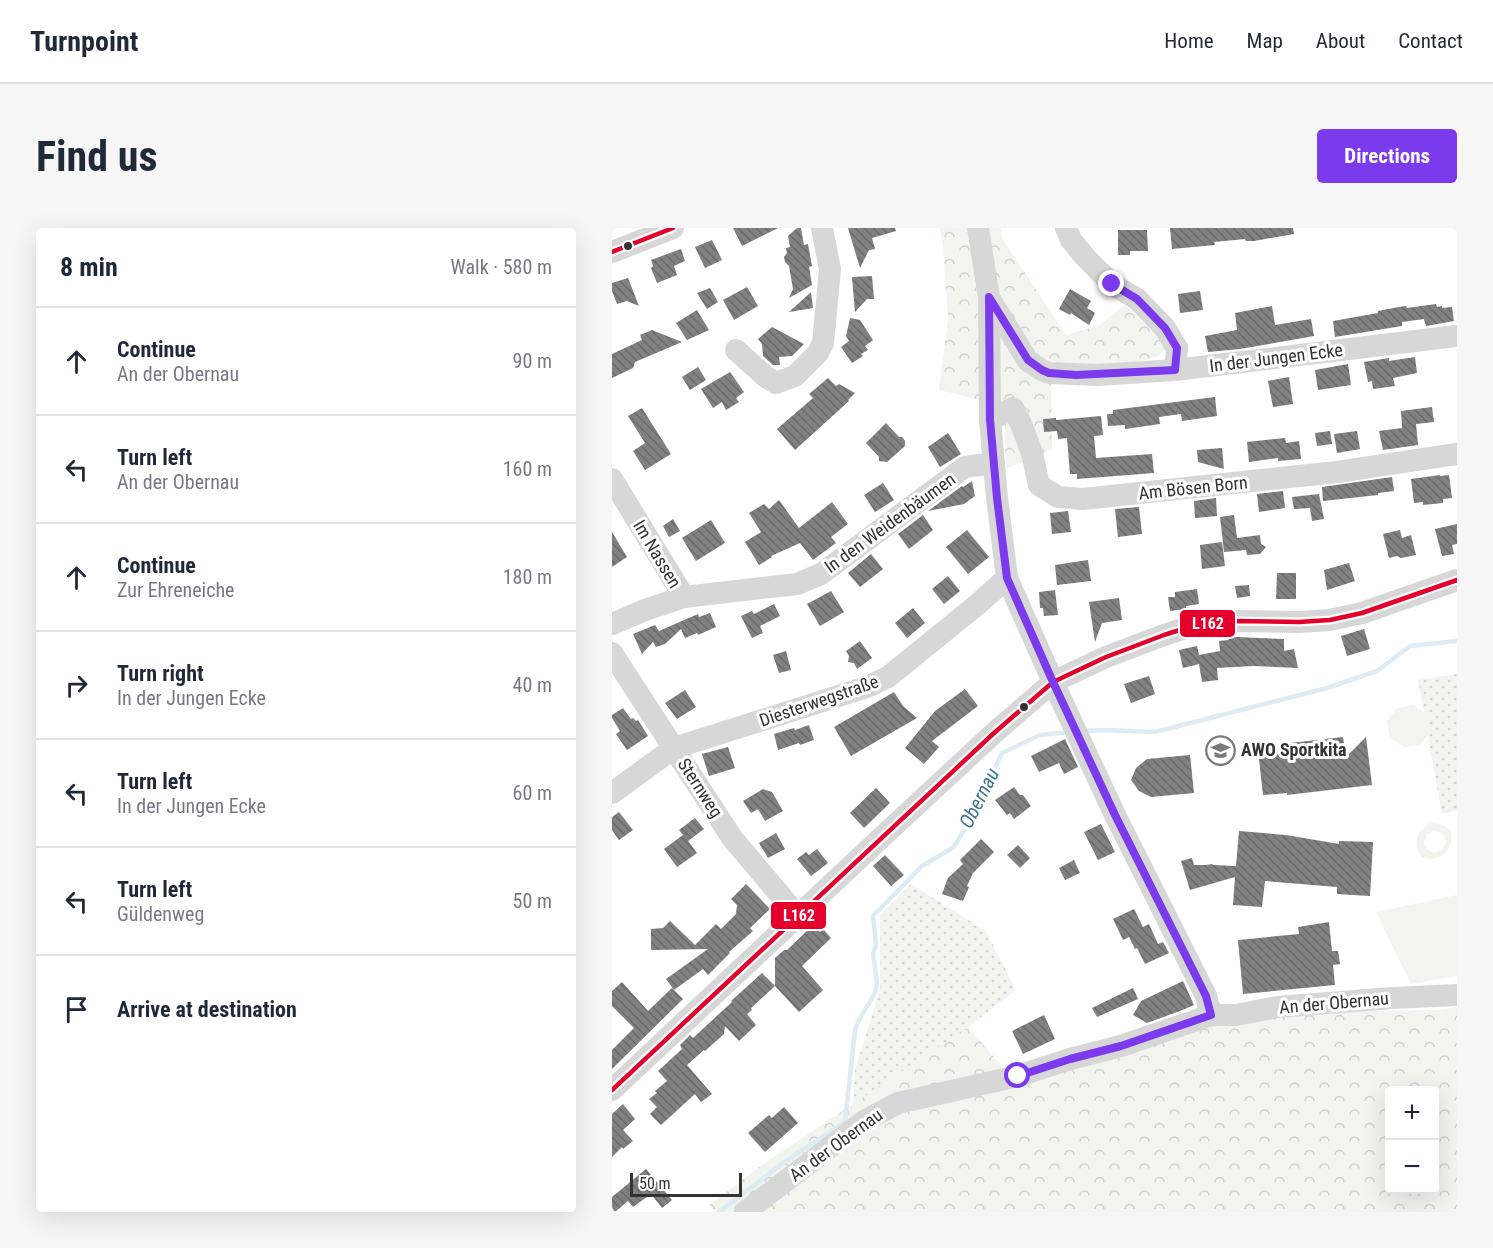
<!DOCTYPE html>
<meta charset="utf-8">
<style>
:root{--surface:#fff;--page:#f6f6f7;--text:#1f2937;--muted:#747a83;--line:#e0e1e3;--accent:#7c3aed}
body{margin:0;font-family:"Roboto Condensed",sans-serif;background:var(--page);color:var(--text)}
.controls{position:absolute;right:18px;bottom:18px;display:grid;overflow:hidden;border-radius:6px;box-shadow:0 6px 24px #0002}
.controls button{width:54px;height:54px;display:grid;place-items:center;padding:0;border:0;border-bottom:2px solid var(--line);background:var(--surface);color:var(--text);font:30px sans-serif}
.scale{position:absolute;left:18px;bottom:15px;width:112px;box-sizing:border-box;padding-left:6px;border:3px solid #333;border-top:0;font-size:16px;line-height:21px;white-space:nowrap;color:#333;-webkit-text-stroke:4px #fff;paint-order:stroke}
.stop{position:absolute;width:18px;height:18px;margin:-14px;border:4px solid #7c3aed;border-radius:50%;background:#fff}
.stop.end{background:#7c3aed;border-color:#fff;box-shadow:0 2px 6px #0008}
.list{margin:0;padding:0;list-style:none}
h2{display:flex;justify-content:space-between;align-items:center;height:78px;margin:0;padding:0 24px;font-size:26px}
h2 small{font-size:20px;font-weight:400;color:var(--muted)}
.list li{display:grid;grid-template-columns:39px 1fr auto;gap:18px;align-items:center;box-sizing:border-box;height:108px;padding:0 24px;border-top:2px solid var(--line)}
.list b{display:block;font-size:22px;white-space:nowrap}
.list p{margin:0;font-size:20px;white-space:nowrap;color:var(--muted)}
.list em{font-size:20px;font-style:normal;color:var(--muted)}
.icon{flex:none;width:33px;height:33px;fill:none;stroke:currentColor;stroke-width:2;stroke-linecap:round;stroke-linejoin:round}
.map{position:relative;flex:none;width:845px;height:984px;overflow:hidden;border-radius:6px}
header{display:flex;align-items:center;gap:36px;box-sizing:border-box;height:84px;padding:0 30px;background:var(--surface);border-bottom:2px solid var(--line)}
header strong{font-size:28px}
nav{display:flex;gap:33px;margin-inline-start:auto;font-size:21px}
.intro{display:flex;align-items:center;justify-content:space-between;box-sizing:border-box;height:144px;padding:0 36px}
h1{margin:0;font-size:42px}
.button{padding:15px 27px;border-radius:6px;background:var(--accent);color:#fff;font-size:21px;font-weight:700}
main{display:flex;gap:36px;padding:0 36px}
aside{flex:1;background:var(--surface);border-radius:6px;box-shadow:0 6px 24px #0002}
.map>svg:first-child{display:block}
.grass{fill:url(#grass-dots)}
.forest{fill:url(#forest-crowns);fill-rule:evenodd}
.garden{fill:#f1f5ed;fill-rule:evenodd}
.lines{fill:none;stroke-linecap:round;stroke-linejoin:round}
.stream{stroke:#ddebf3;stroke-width:4.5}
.building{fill:url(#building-back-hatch)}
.minor{stroke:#d7d7d7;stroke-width:22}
.bus-1-casing{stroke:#fff;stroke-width:9}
.bus-1{stroke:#e4002b;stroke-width:4.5}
.route{stroke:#7c3aed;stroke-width:8}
.bus-dot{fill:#333;stroke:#fff;stroke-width:2}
.labels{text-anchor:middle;stroke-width:6;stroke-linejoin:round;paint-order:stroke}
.street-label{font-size:18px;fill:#333;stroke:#fff}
.poi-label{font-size:18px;font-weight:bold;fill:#333;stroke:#fff;text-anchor:start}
.water-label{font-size:20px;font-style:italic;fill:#3f7597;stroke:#fff}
.line-badge{stroke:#fff;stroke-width:2}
.badge-label{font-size:16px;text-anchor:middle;font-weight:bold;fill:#fff}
</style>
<header>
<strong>Turnpoint</strong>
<nav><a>Home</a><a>Map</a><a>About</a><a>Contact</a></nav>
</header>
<div class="intro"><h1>Find us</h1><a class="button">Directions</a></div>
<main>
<aside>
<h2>8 min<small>Walk · 580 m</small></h2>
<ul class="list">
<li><svg class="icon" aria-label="ahead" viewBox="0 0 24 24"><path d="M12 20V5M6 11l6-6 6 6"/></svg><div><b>Continue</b><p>An der Obernau</p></div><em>90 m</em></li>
<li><svg class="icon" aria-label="left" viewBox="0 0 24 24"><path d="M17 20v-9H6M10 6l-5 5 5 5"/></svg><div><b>Turn left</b><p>An der Obernau</p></div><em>160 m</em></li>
<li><svg class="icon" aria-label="ahead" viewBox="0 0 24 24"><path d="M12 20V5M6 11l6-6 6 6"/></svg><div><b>Continue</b><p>Zur Ehreneiche</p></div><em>180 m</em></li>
<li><svg class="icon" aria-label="right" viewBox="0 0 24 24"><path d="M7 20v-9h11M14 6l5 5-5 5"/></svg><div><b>Turn right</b><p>In der Jungen Ecke</p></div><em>40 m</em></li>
<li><svg class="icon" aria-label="left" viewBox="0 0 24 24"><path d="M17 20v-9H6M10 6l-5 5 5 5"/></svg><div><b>Turn left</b><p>In der Jungen Ecke</p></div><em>60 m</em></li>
<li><svg class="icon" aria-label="left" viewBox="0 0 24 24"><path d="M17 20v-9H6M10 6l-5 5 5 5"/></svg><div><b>Turn left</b><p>Güldenweg</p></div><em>50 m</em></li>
<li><svg class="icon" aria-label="arrive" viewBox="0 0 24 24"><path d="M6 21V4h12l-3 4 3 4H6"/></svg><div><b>Arrive at destination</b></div></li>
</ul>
</aside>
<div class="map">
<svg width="845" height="984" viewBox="0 0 845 984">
<defs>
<pattern id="grass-dots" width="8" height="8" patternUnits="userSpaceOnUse" patternTransform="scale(1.5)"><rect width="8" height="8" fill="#f1f5ed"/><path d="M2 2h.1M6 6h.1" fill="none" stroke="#cfd2cc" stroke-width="1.8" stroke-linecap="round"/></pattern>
<pattern id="forest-crowns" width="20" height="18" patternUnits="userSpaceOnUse" patternTransform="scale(1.5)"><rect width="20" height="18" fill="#f1f5ed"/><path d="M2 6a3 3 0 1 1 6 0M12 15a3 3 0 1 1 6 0" fill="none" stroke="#cfd2cc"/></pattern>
<pattern id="building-back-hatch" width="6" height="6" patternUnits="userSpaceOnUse" patternTransform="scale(1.5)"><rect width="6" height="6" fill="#818181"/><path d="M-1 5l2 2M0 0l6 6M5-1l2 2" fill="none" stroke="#6a6a6a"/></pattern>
</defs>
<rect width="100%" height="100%" fill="#fff"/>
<g class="grass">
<path d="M845 446V582L830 586 806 452Z"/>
<path d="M299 656 374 703 404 762 356 799 241 877 243 841 268 762V688Z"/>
</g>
<g class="forest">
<path d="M328 0H389L390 10 454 107 488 97 513 77 544 106 554 120 546 128 523 135 439 146 440 221 394 241 392 178 327 162 336 91 331 19Z"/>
<path d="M845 779V984H104L97 977 150 937 356 799 396 845 595 792 730 783 828 782ZM778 862H822V962H778Z"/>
</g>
<g class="garden">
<path d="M802 477 815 487 818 503 808 517 792 519 778 510 775 493 785 480Z"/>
<path d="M818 595C827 595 835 597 839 605 845 637 791 643 808 603ZM821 603C828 603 832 606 834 613 831 627 817 629 812 615L815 607Z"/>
<path d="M845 667V748L799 756 764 684Z"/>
</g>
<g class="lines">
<g class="stream">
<path d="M472 503 492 502 543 504 715 460 765 443 798 418 845 413"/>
<path d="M107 984 171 935 233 894 243 802 247 792 263 765 265 754 261 726 264 717 261 688 265 684 310 638 342 619 360 589 390 525 428 507 458 504"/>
</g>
</g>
<g class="building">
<path d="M121 0H166L130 18Z"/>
<path d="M185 0H189L192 17 196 16 200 38 197 39 200 57 177 70 181 61 177 38 173 34 172 29 175 25 174 20 178 19 176 8Z"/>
<path d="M236 0H283L284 3 260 10 263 21 257 22 248 40Z"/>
<path d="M558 0H681L682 6 642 13H634L633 11 602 14 603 17 560 21Z"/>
<path d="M506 2H535L536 23H518V27H506Z"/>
<path d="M100 12 110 32 93 40 83 19Z"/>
<path d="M69 21 73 33 62 38 65 47 45 55 39 40 41 38 39 32Z"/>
<path d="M260 48 262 71H255L243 84 240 49Z"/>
<path d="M16 50 27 78 15 73 5 76 0 63V55Z"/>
<path d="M135 59 146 78 122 92 111 72Z"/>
<path d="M98 60 106 74 95 81 85 65Z"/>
<path d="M458 61 479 73 475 80 483 85 477 97 459 85 458 87 447 81Z"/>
<path d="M588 63 591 82 568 85 566 66Z"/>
<path d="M199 64 201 80 177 84Z"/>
<path d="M824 76 825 79 830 78V80L840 79 842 93 814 98 812 91 790 94V98L723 109 721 93 766 85V83L787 79 794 78 795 80Z"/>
<path d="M660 78 663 97 699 91 702 108 628 121 596 124 593 108 625 102 623 85Z"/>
<path d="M85 82 97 102 75 112 64 95Z"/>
<path d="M238 90 248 92 261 112 253 118 256 122 249 126 251 128 240 135 229 119 237 113 234 108Z"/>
<path d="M160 99 192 116 180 128 167 129 168 137H161L151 128 150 116 146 111Z"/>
<path d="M40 102 70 114 23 134 21 140 0 150V126L30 112 28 107Z"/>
<path d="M803 129 805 145 781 150 783 158 761 161 760 153 756 154 752 134 777 130V133Z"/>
<path d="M736 136 739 157 706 162 703 142Z"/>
<path d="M86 139 94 152 78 162 70 149Z"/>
<path d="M118 144 132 164 124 170 127 174 114 182 110 174 101 180 89 161Z"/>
<path d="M677 149 681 176 661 179 656 153Z"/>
<path d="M216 150 224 158 227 156 243 165 236 172 237 173 183 222 165 201 201 170 197 166Z"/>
<path d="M603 169 605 188 570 193 569 186 547 189 548 196 513 201V197L496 198 495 186H501V182Z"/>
<path d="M820 179 822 194 804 196 806 217 771 222 767 203 790 200 789 183Z"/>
<path d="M30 180 59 226 33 242 21 223 33 215 16 188Z"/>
<path d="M489 188 491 207 482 208 484 230 540 226 542 245 465 251V246H458L455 210 446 211 445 203 432 204 431 191 444 190V192Z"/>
<path d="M274 195 287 209H290L293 213V218L275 234 267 233V229L254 215Z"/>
<path d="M718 203 720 216 705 218 703 205Z"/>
<path d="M745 203 748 221 725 225 722 206Z"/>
<path d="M336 205 349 226 328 239 316 219Z"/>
<path d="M673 210 674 215 687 213 689 231 666 233V230L637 234 635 214Z"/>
<path d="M610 220 612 241 586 234 585 222Z"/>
<path d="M828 247V248L837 247 840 270 831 271V275L811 277V274L802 275 799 251Z"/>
<path d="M780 249 782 263 766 265V267L711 273 710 259Z"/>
<path d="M360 253 363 268 352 276 316 283 350 258 351 259Z"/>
<path d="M271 255 282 272 263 284 252 267Z"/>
<path d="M671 263 673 280 647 284 645 266Z"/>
<path d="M707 266 712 291 700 293 698 280 682 281 680 269Z"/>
<path d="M604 270 605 288 583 290 582 273Z"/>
<path d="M167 272 187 300 220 274 236 296 219 309 224 315 201 332 188 315 159 328 160 329 147 337 133 314 149 304 137 285 152 276 157 281Z"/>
<path d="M527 279 530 306 506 309 503 281Z"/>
<path d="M456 283 459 304 440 306 438 285Z"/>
<path d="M311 287 321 302 297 321 286 306Z"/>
<path d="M622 287 625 310 648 307 649 316 654 319 648 326 635 327 634 322 612 324 608 289Z"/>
<path d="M61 291 68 303 57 309 51 298Z"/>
<path d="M99 292 113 315 84 333 70 310Z"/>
<path d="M845 296V316L840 317 842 326 830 328 823 301Z"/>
<path d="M355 302 377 329 356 346 334 319Z"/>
<path d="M788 302 790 310 799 307 804 327 789 330 785 328 777 330 771 306Z"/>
<path d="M0 304 15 329 0 339Z"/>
<path d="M610 314 613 338 590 341 588 317Z"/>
<path d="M259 326 271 341 248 359 236 345Z"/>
<path d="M476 332 479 353 445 357 443 337Z"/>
<path d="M737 335 743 353 715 362 712 342Z"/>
<path d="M665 345H684V371H664Z"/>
<path d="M336 348 348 363 332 376 320 361Z"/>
<path d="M637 357 638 368 625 370 623 358Z"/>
<path d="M585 361 587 376 574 378V381L558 383 556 369H563V364Z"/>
<path d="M443 362 446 387 432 388 431 380H428L427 364Z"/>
<path d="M219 363 232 384 208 398 195 376Z"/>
<path d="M507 370 510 392 490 395 483 414 477 374Z"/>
<path d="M162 376 168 388 148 398 151 405 140 410 129 388 140 383 142 386Z"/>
<path d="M301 380 313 395 295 410 283 395Z"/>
<path d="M98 385 104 399 86 407 85 405 73 410 69 401 53 416 44 419 41 414 30 426 21 406 43 397 47 403 86 386 87 389Z"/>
<path d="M752 401 758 421 735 428 729 408Z"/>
<path d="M624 409 672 411V423L682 421 686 440 641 438 605 440 606 452 590 454 587 436 571 440 567 422 585 418 587 427 608 423 607 413 616 412 618 410Z"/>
<path d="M248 413 260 430 245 441 242 435 236 434 237 428 234 423Z"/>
<path d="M174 423 179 442 167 445 161 427Z"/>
<path d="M537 448 543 466 519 475 512 456Z"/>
<path d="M353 461 366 478 320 513 327 519 312 536 293 520 323 483Z"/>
<path d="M73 462 84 479 65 491 53 475Z"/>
<path d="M282 464 291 478 305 490 239 528 222 499Z"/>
<path d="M11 480 19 491 21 490 24 493 26 492 36 508 15 522 4 506 8 503 0 490V487Z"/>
<path d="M197 497 202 512 188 517 187 515 166 522 162 506 182 500 183 502Z"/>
<path d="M731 509 734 529 754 509 760 557 675 567V565L651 567 646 522 669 519V516Z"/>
<path d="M453 511 466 539 452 546 447 535 427 544 419 528Z"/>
<path d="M116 519 123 540 97 548 90 526Z"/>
<path d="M578 527 582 565 539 569 527 563 519 552 524 540 535 531Z"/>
<path d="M402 559 408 567H411L419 578 402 591 398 585 395 587 383 572Z"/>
<path d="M264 560 278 575 252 600 238 585Z"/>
<path d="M151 561 160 564 171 583 153 593 146 581 139 585 131 573Z"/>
<path d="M7 584 21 602 7 612 0 602V589Z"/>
<path d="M83 590 92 601 76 613 85 625 65 639 52 621 71 607 67 602Z"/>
<path d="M489 596 503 624 486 632 472 604Z"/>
<path d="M627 603 674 607 727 616V613L761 614 758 668 725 666V659L653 653 650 679 621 677 623 649 578 662 569 633 580 630 582 637H594L600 636 601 637 624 638Z"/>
<path d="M164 605 173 621 156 630 147 615Z"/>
<path d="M369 611 382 624 361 645 355 658 357 659 351 673 330 666 336 650 351 636 348 632Z"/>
<path d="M406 617 418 630 408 640 395 627Z"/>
<path d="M205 621 216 635 199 648 185 631 194 624 197 627Z"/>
<path d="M273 627 292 647 279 658 261 638Z"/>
<path d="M462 632 468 645 453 652 447 640Z"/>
<path d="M134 656 158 681 138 700 141 703 117 724 118 725 96 747 91 741 62 762 54 751 96 721 39 722V701L51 700 58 693 83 717 104 696 109 701 124 686 125 677 119 671Z"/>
<path d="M522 681 531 699 537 696 546 716 551 714 557 725 533 736 525 720 523 721 517 709 511 712 501 691Z"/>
<path d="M717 694 720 723H726L728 736 721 737 723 757 631 766 626 712 687 706 686 699Z"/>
<path d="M201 697 208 704 211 701 219 710 190 738 211 762 187 784 163 758V730L172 722H175Z"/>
<path d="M150 745 163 758 139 780 140 782 135 786 144 797 127 813 113 798 112 806 93 823 92 822 75 837 100 866 89 874 83 866 49 897 38 886 45 879 37 871 45 865 43 863 55 853 46 843 70 821 68 817 78 807 81 810 108 785 120 774 119 773Z"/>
<path d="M571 753 582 777 568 783 535 795 521 787 529 773Z"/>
<path d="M10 754 36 783 60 760 71 771 0 841V822L22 800 0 778V763Z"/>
<path d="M521 760 526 771 485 789 480 780Z"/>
<path d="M432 787 443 811 411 826 400 803Z"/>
<path d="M11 876 23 891 11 902 21 913 11 921 10 919 0 929V886Z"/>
<path d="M172 879 186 895 153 924 136 905 157 887 160 890Z"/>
<path d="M34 941 60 972 50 980 39 966 21 979 16 973 3 984H0V969Z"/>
</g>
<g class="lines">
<g class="minor">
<path d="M366 0 377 69 378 192 385 270 395 350 441 454 503 587 594 768 599 787"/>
<path d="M454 0 459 12 474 30 500 56 525 71 553 100 565 120 563 142"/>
<path d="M0 24 61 0"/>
<path d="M378 71 416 133 430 142 437 145 486 147 563 142 845 108"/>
<path d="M124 122 154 149 164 155 183 148 206 125 211 115 218 41 210 0"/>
<path d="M378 192 401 180 409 196 420 225 427 257 446 269 471 271 725 244 845 226"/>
<path d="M0 251 72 369"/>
<path d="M0 396 33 382 72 369 185 356 209 346 353 239 382 235"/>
<path d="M0 425 120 610 186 688"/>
<path d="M0 565 62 520 255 459 276 449 366 376 395 350"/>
<path d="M0 862 271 608 382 505 441 454 494 429 552 407 577 399 597 395 622 393 687 394 718 392 750 385 845 352"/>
<path d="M133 984 252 893 286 875 406 848 458 831 509 818 599 787H624L665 779 780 770 845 767"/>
</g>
<defs>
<g id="bus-1">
<path d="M0 24 61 0"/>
<path d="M0 862 382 505 441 454 494 429 552 407 577 399 597 395 622 393 687 394 718 392 750 385 845 352"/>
</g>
</defs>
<use href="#bus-1" class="bus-1-casing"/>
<use href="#bus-1" class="bus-1"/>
</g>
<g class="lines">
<path class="route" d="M406 848 458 831 509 818 599 787 594 768 503 587 441 454 395 350 385 270 378 192 377 69 416 132 430 142 437 145 464 147 563 142 565 120 553 100 525 71 500 56"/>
</g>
<defs>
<symbol id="school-ring" viewBox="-11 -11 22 22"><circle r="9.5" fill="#fff" stroke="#7a7a7a" stroke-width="1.5"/><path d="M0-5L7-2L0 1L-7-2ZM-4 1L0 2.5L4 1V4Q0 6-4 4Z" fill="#7a7a7a"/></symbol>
</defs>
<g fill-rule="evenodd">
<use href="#school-ring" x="592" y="506" width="33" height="33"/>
</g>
<g class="bus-dot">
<circle cx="16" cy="18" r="5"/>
<circle cx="412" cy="479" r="5"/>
</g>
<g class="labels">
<g class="street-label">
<text transform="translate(664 130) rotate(-7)" y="6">In der Jungen Ecke</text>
<text transform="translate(581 260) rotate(-6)" y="6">Am Bösen Born</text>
<text transform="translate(278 295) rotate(-36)" y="6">In den Weidenbäumen</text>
<text transform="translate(45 326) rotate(59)" y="6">Im Nassen</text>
<text transform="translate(207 473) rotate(-19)" y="6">Diesterwegstraße</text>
<text transform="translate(88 560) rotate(57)" y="6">Sternweg</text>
<text transform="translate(722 775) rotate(-5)" y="6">An der Obernau</text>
<text transform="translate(224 917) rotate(-36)" y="6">An der Obernau</text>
</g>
<g class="poi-label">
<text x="629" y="528">AWO Sportkita</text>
</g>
<g class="water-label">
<text transform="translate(367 570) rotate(-63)" y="7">Obernau</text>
</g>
</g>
<g class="line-badge">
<rect x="567" y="381" width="57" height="29" rx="6" fill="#e4002b"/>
<rect x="158" y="673" width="57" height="29" rx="6" fill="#e4002b"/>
</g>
<g class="badge-label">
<text x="596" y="401">L162</text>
<text x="187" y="693">L162</text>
</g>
</svg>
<div class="controls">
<button>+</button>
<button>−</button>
</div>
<div class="scale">50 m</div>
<div class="stop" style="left:406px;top:848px"></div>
<div class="stop end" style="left:500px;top:56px"></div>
</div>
</main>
